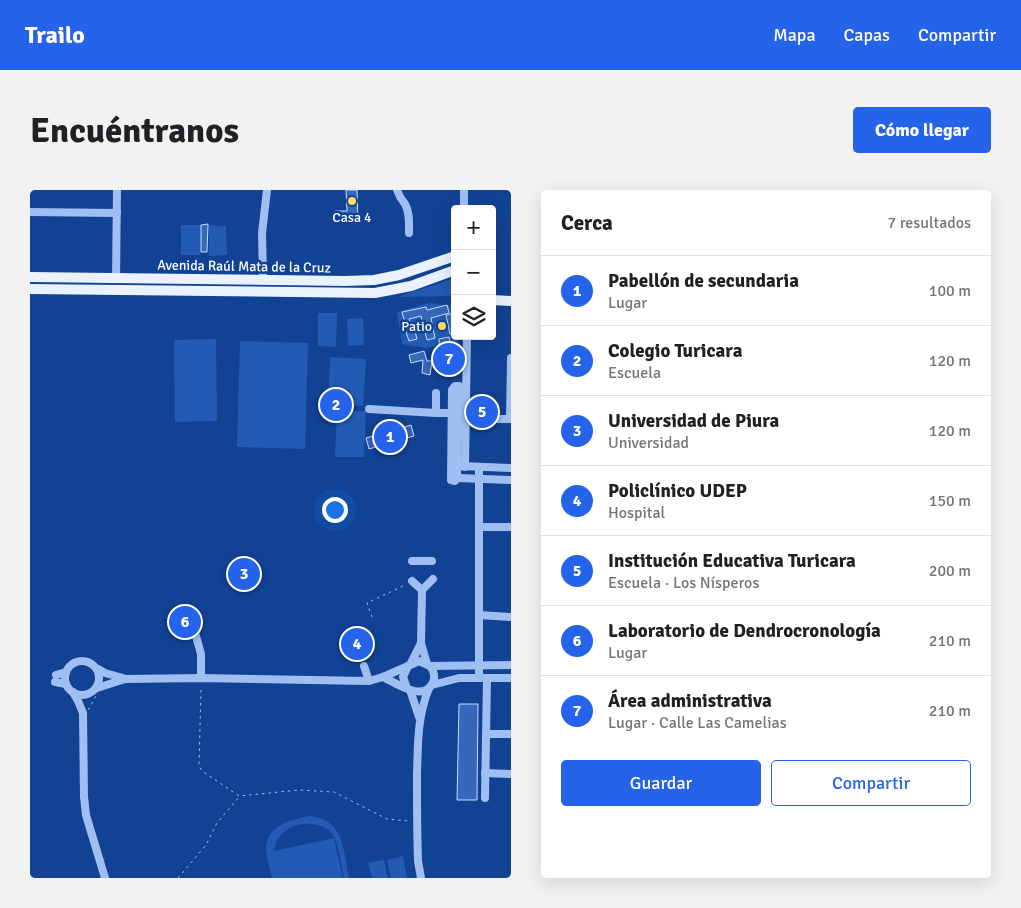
<!DOCTYPE html>
<html lang="es">
<meta charset="utf-8">
<style>
:root{--surface:#fff;--page:#f2f2f2;--text:#202124;--muted:#757577;--line:#e0e0e0;--accent:#2563eb}
body{margin:0;font-family:Signika,sans-serif;background:var(--page);color:var(--text)}
.controls{position:absolute;right:15px;top:15px;display:grid;overflow:hidden;border-radius:5px;box-shadow:0 5px 20px #0002}
.controls button{width:45px;height:45px;display:grid;place-items:center;padding:0;border:0;border-bottom:1px solid var(--line);background:var(--surface);color:var(--text);font:25px sans-serif}
.you{position:absolute;left:304px;top:319px;width:18px;height:18px;margin:-12px;border:4px solid #fff;border-radius:50%;background:#1a73e8;box-shadow:0 0 0 8px #1a73e833}
.badge{display:grid;place-items:center;width:32px;height:32px;border-radius:50%;background:var(--accent);color:#fff;font-size:16px;font-weight:700}
.pin{position:absolute;translate:-50% -50%;border:2px solid #fff;box-shadow:0 1px 5px #0006}
.list{margin:0;padding:0;list-style:none}
h2{display:flex;justify-content:space-between;align-items:center;height:65px;margin:0;padding:0 20px;font-size:21px}
h2 small{font-size:16px;font-weight:400;color:var(--muted)}
.list li{display:grid;grid-template-columns:32px 1fr auto;gap:15px;align-items:center;box-sizing:border-box;height:70px;padding:0 20px;border-top:1px solid var(--line)}
.list b{display:block;font-size:19px;white-space:nowrap}
.list p{margin:0;font-size:16px;white-space:nowrap;color:var(--muted)}
.list em{font-size:16px;font-style:normal;color:var(--muted)}
.actions{display:flex;gap:10px;padding:15px 20px}
.actions a{flex:1;padding:11px 0;border:1px solid var(--accent);border-radius:5px;text-align:center;font-size:18px;color:var(--accent)}
.actions .main{background:var(--accent);color:#fff}
.icon{flex:none;width:28px;height:28px;fill:none;stroke:currentColor;stroke-width:2;stroke-linecap:round;stroke-linejoin:round}
.map{position:relative;flex:none;width:481px;height:688px;overflow:hidden;border-radius:5px}
header{display:flex;align-items:center;gap:30px;box-sizing:border-box;height:70px;padding:0 25px;background:var(--accent);color:#fff}
header strong{font-size:24px}
nav{display:flex;gap:28px;margin-inline-start:auto;font-size:18px}
.intro{display:flex;align-items:center;justify-content:space-between;box-sizing:border-box;height:120px;padding:0 30px}
h1{margin:0;font-size:35px}
.button{padding:12px 22px;border-radius:5px;background:var(--accent);color:#fff;font-size:18px;font-weight:700}
main{display:flex;gap:30px;padding:0 30px}
aside{flex:1;background:var(--surface);border-radius:5px;box-shadow:0 5px 20px #0002}
.map>svg:first-child{display:block}
.green{fill:#235ab3}
.building{fill:#3568bb;stroke:#c7dcfd}
.lines{fill:none;stroke-linecap:round;stroke-linejoin:round}
.path{stroke:#9fbff3;stroke-width:1;stroke-dasharray:2.5 4;stroke-linecap:butt}
.minor{stroke:#9fbff3;stroke-width:8}
.major{stroke:#ebf2ff;stroke-width:10}
.poi-dot{fill:#ffdc61;stroke:#114294;stroke-width:2}
.labels{text-anchor:middle;stroke-width:5;stroke-linejoin:round;paint-order:stroke}
.poi-label{font-size:14px;fill:#fff;stroke:#114294}
.street-label{font-size:14px;fill:#fff;stroke:#114294}
</style>
<header>
<strong>Trailo</strong>
<nav><a>Mapa</a><a>Capas</a><a>Compartir</a></nav>
</header>
<div class="intro"><h1>Encuéntranos</h1><a class="button">Cómo llegar</a></div>
<main>
<div class="map">
<svg width="481" height="688" viewBox="0 0 481 688">
<rect width="100%" height="100%" fill="#114294"/>
<g class="green">
<path d="M151 35H171L170 65H151Z"/>
<path d="M179 35 196 36 197 65 179 66Z"/>
<path d="M422 89H425V106L367 107Z"/>
<path d="M399 113 425 116V135L418 137 420 144 425 143V146H428L427 153 395 158 372 154 367 122Z"/>
<path d="M288 123H307L306 157 288 156Z"/>
<path d="M333 128 334 155 318 156 317 129Z"/>
<path d="M186 149 187 231 145 232 144 150Z"/>
<path d="M210 151 278 153 275 259 207 257Z"/>
<path d="M300 167 336 169 333 216 298 214Z"/>
<path d="M307 221H336L334 267H305Z"/>
<path d="M280 626C315 630 313 660 319 688H314C312 679 308 653 304 646 294 630 264 630 252 644 247 648 245 655 244 661L304 648 313 688H242C240 679 237 669 236 660 235 636 262 629 280 626Z"/>
<path d="M373 666 377 688H361L357 670Z"/>
<path d="M354 670 358 688H342L338 673Z"/>
</g>
<g class="building">
<path d="M316 0H327L328 33 305 31V21H317Z"/>
<path d="M178 34 177 62H171V35Z"/>
<path d="M417 115 419 123 401 128 405 148 397 150 391 126 379 129 383 142 385 141 387 149 379 151 376 142H374L371 134 375 133 372 122 396 117 397 120Z"/>
<path d="M425 123V143L420 144 416 125Z"/>
<path d="M419 147 423 166H410L409 149Z"/>
<path d="M394 161 397 171H402L400 185 392 183 393 170 381 173 379 165Z"/>
<path d="M381 235 384 246 339 259 336 248Z"/>
<path d="M429 514H448L447 610H427Z"/>
</g>
<g class="lines">
<g class="path">
<path d="M342 427 337 413 375 395"/>
<path d="M171 500 169 575 172 581 209 606 269 600 304 602 357 629 379 631"/>
<path d="M58 519H59L66 506"/>
<path d="M148 688 176 655 187 633 209 607"/>
</g>
<g class="minor">
<path d="M367 0C369 6 371 9 375 14 380 23 379 33 379 43"/>
<path d="M434 0V19"/>
<path d="M0 22 87 23"/>
<path d="M86 89 87 0"/>
<path d="M233 90 232 43 237 0"/>
<path d="M425 196H429L427 288 425 291 421 290 422 200Z"/>
<path d="M406 203V223H421"/>
<path d="M339 219 406 223"/>
<path d="M436 229H481"/>
<path d="M480 229 481 168"/>
<path d="M431 276 481 278"/>
<path d="M435 277 437 146"/>
<path d="M427 288 481 290"/>
<path d="M449 337H481"/>
<path d="M382 371H402"/>
<path d="M382 391 392 400 403 389"/>
<path d="M392 400 391 453 397 474"/>
<path d="M159 421 171 464V488"/>
<path d="M449 425 481 427"/>
<circle cx="52" cy="488" r="17"/>
<path d="M381 473 391 453"/>
<path d="M334 476 339 491"/>
<path d="M400 476 481 475"/>
<path d="M68 479 75 483 93 488"/>
<path d="M26 485 36 482"/>
<path d="M353 487C366 493 393 512 402 494 406 488 404 481 400 476L389 471 378 476 373 487 377 498"/>
<path d="M449 488V277"/>
<path d="M25 492 36 494"/>
<path d="M402 495 429 488H481"/>
<path d="M67 498 95 489 171 488 339 491 353 487 378 476"/>
<path d="M380 500 389 527"/>
<path d="M43 502 48 511 53 523 54 607 56 625 75 688"/>
<path d="M456 544H481"/>
<path d="M455 583 481 584"/>
<path d="M455 608 457 488"/>
<path d="M391 688 388 671C387 642 387 614 387 585 388 554 387 528 399 498"/>
</g>
<g class="major">
<path d="M0 87 315 91 344 90 369 85 425 66"/>
<path d="M0 99 345 103 381 96 425 80"/>
<path d="M462 110 481 111"/>
</g>
</g>
<g class="poi-dot">
<circle cx="322" cy="11" r="5"/>
<circle cx="412" cy="136" r="5"/>
</g>
<g class="labels">
<g class="poi-label">
<text x="322" y="32">Casa 4</text>
<text x="402" y="141" text-anchor="end">Patio</text>
</g>
<g class="street-label">
<text transform="translate(214 76) rotate(1)" y="5">Avenida Raúl Mata de la Cruz</text>
</g>
</g>
</svg>
<div class="controls">
<button>+</button>
<button>−</button>
<button><svg class="icon" aria-label="layers" viewBox="0 0 24 24"><path d="M12 4l9 5-9 5-9-5zM3 14l9 5 9-5"/></svg></button>
</div>
<div class="you"></div>
<div class="pin badge" style="left:360px;top:247px">1</div>
<div class="pin badge" style="left:306px;top:215px">2</div>
<div class="pin badge" style="left:214px;top:384px">3</div>
<div class="pin badge" style="left:327px;top:454px">4</div>
<div class="pin badge" style="left:452px;top:222px">5</div>
<div class="pin badge" style="left:155px;top:432px">6</div>
<div class="pin badge" style="left:419px;top:169px">7</div>
</div>
<aside>
<h2>Cerca<small>7 resultados</small></h2>
<ul class="list">
<li><span class="badge">1</span><div><b>Pabellón de secundaria</b><p>Lugar</p></div><em>100 m</em></li>
<li><span class="badge">2</span><div><b>Colegio Turicara</b><p>Escuela</p></div><em>120 m</em></li>
<li><span class="badge">3</span><div><b>Universidad de Piura</b><p>Universidad</p></div><em>120 m</em></li>
<li><span class="badge">4</span><div><b>Policlínico UDEP</b><p>Hospital</p></div><em>150 m</em></li>
<li><span class="badge">5</span><div><b>Institución Educativa Turicara</b><p>Escuela · Los Nísperos</p></div><em>200 m</em></li>
<li><span class="badge">6</span><div><b>Laboratorio de Dendrocronología</b><p>Lugar</p></div><em>210 m</em></li>
<li><span class="badge">7</span><div><b>Área administrativa</b><p>Lugar · Calle Las Camelias</p></div><em>210 m</em></li>
</ul>
<div class="actions"><a class="main">Guardar</a><a>Compartir</a></div>
</aside>
</main>
